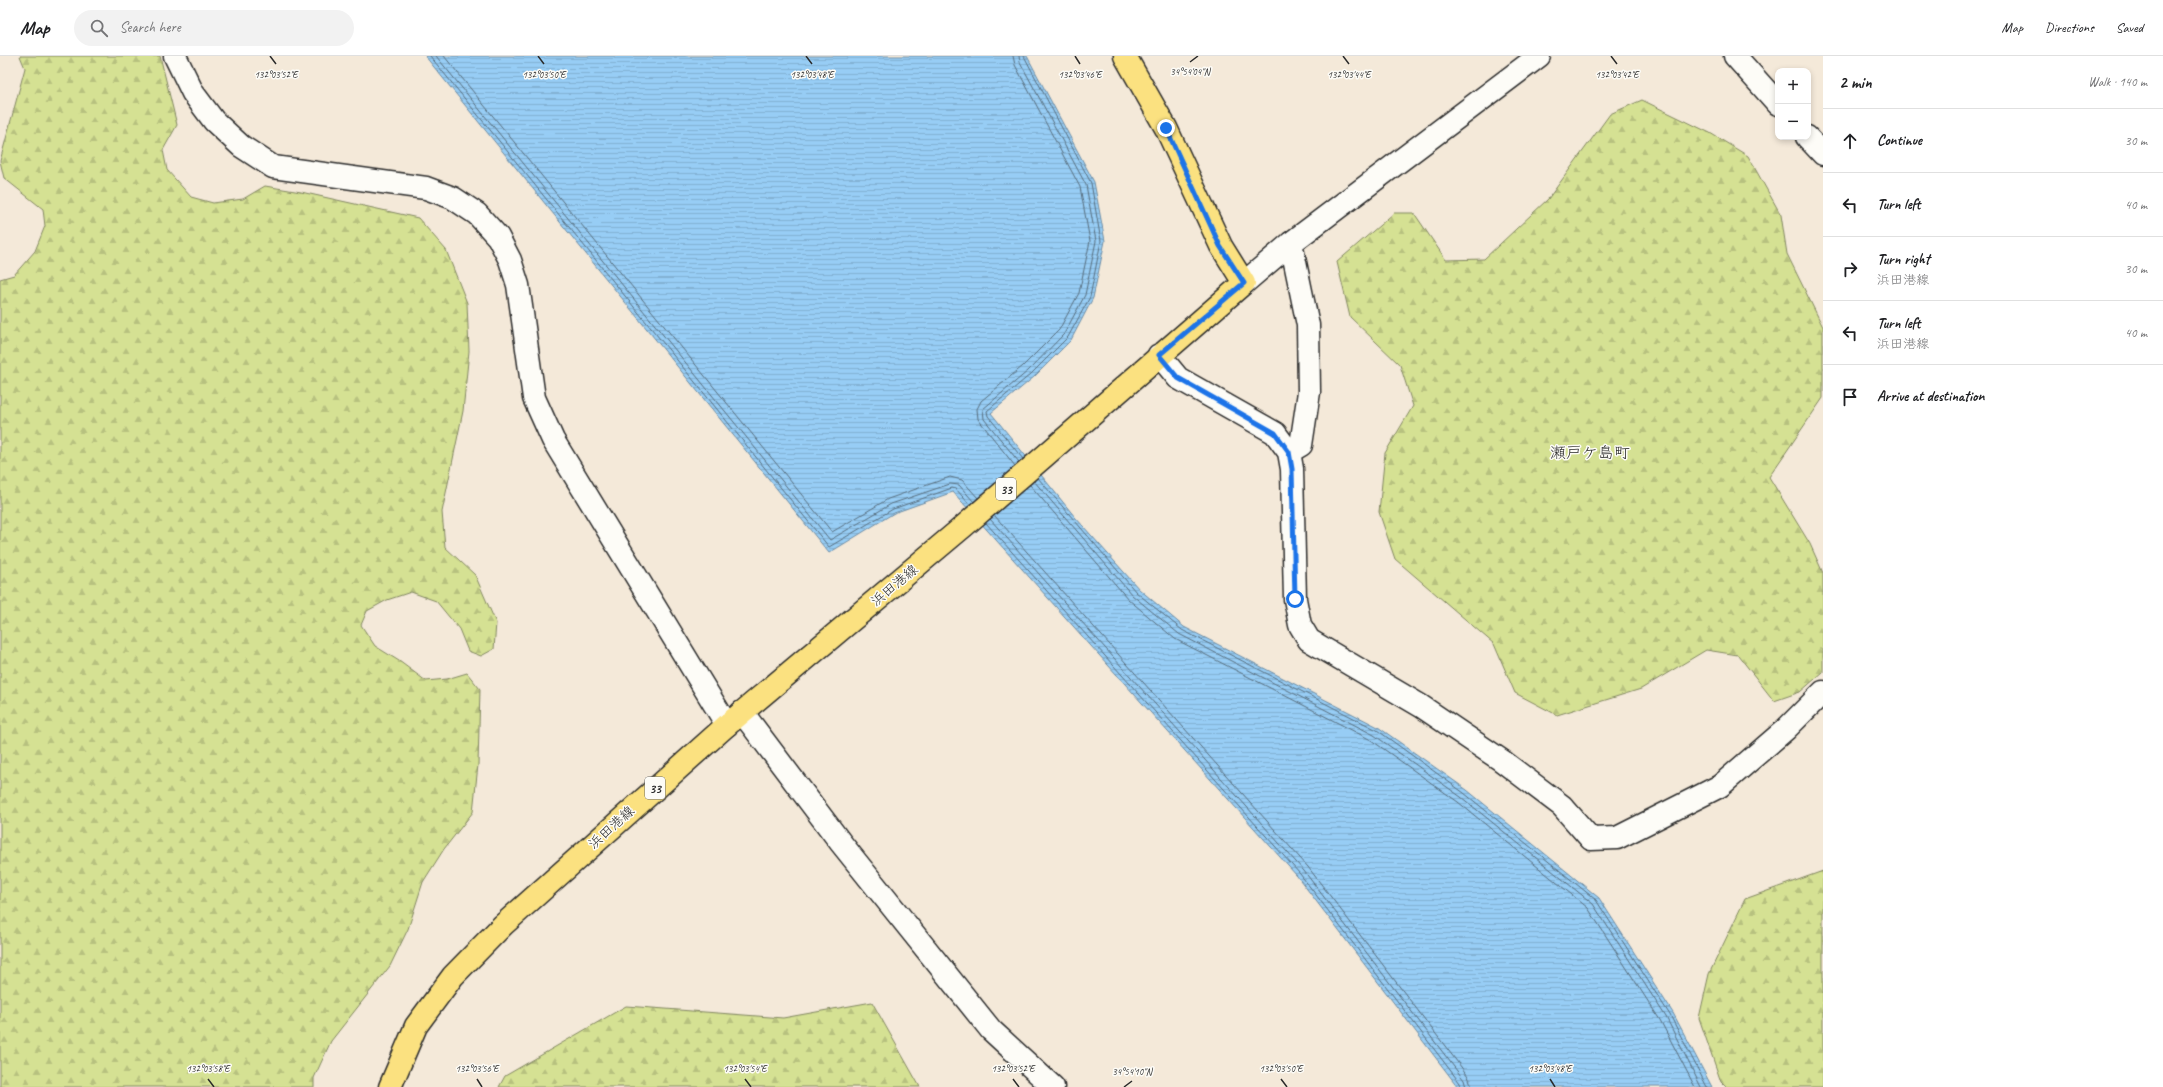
<!DOCTYPE html>
<meta charset="utf-8">
<style>
:root{--surface:#fff;--page:#f2f2f2;--text:#202124;--muted:#757577;--line:#e0e0e0}
body{margin:0;font-family:Caveat,"Klee One",sans-serif;background:var(--page);color:var(--text)}
.controls{position:absolute;right:12px;top:12px;display:grid;overflow:hidden;border-radius:8px;box-shadow:0 2px 6px #0003}
.controls button{width:36px;height:36px;display:grid;place-items:center;padding:0;border:0;border-bottom:1px solid var(--line);background:var(--surface);color:var(--text);font:20px sans-serif}
.stop{position:absolute;width:12px;height:12px;margin:-9px;border:3px solid #1a73e8;border-radius:50%;background:#fff}
.stop.end{background:#1a73e8;border-color:#fff;box-shadow:0 1px 4px #0008}
.list{margin:0;padding:0;list-style:none}
h2{display:flex;justify-content:space-between;align-items:center;height:52px;margin:0;padding:0 16px;font-size:17px}
h2 small{font-size:13px;font-weight:400;color:var(--muted)}
.list li{display:grid;grid-template-columns:26px 1fr auto;gap:12px;align-items:center;box-sizing:border-box;height:64px;padding:0 16px;border-top:1px solid var(--line)}
.list b{display:block;font-size:15px;white-space:nowrap}
.list p{margin:0;font-size:13px;white-space:nowrap;color:var(--muted)}
.list em{font-size:13px;font-style:normal;color:var(--muted)}
.icon{flex:none;width:22px;height:22px;fill:none;stroke:currentColor;stroke-width:2;stroke-linecap:round;stroke-linejoin:round}
.map{position:relative;flex:none;width:1823px;height:1031px;overflow:hidden}
header{display:flex;align-items:center;gap:24px;box-sizing:border-box;height:56px;padding:0 20px;background:var(--surface);border-bottom:1px solid var(--line)}
header strong{font-size:19px}
nav{display:flex;gap:22px;margin-inline-start:auto;font-size:14px}
.search{width:280px;height:36px;background:var(--page);display:flex;align-items:center;gap:10px;box-sizing:border-box;padding:0 14px;border-radius:22px;color:var(--muted);font-size:15px}
main{display:flex}
aside{flex:1;background:var(--surface)}
.map>svg:first-child{display:block}
.forest{fill:url(#forest-firs);stroke:#80865f}
.water{fill:url(#water-rules);stroke:#6c8ca4}
.lines{fill:none;stroke-linecap:round;stroke-linejoin:round}
.shore{stroke:#566c7c;stroke-width:1}
.street-casing{stroke:#2b2b2b;stroke-width:25}
.secondary-casing{stroke:#2b2b2b;stroke-width:25}
.primary-casing{stroke:#2b2b2b;stroke-width:25}
.street{stroke:#fdfcf7;stroke-width:22}
.secondary{stroke:#fdfcf7;stroke-width:22}
.primary{stroke:#fbe180;stroke-width:22}
.route{stroke:#1a73e8;stroke-width:5}
.ticks{fill:none;stroke:#2b2b2b;stroke-width:1.5}
.labels{text-anchor:middle;stroke-width:3;stroke-linejoin:round;paint-order:stroke}
.shield{fill:#fdfcf7;stroke:#6a6a68;stroke-width:1}
.shield-label{font-size:13px;font-weight:bold;fill:#2b2b2b}
.street-label{font-size:14px;fill:#2b2b2b;stroke:#fdfcf7}
.quarter-label{font-size:16px;fill:#2b2b2b;stroke:#fdfcf7}
.ticks-label{font-size:10px;text-anchor:middle;fill:#2b2b2b;stroke:#fdfcf7;stroke-width:3;stroke-linejoin:round;paint-order:stroke}
</style>
<header>
<strong>Map</strong>
<div class="search"><svg class="icon" aria-label="search" viewBox="0 0 24 24"><circle cx="10" cy="10" r="6"/><path d="M15 15l6 6"/></svg>Search here</div>
<nav><a>Map</a><a>Directions</a><a>Saved</a></nav>
</header>
<main>
<div class="map">
<svg width="1823" height="1031" viewBox="0 0 1823 1031">
<defs>
<pattern id="forest-firs" width="22" height="20" patternUnits="userSpaceOnUse"><rect width="22" height="20" fill="#d5e193"/><path d="M5 1l3.5 6h-7zM16 11l3.5 6h-7z" fill="#b7c17f"/></pattern>
<pattern id="water-rules" width="6" height="5" patternUnits="userSpaceOnUse"><rect width="6" height="5" fill="#97cdf5"/><path d="M0 2.5h6" fill="none" stroke="#82b0d2"/></pattern>
</defs>
<rect width="100%" height="100%" fill="#f4e9d9"/>
<filter id="ink" filterUnits="userSpaceOnUse"><feTurbulence type="fractalNoise" baseFrequency=".025" numOctaves="2"/><feDisplacementMap in="SourceGraphic" scale="8" xChannelSelector="R" yChannelSelector="G"/><feConvolveMatrix kernelMatrix="1 2 1 2 8 2 1 2 1" color-interpolation-filters="sRGB"/></filter>
<g filter="url(#ink)">
<g class="forest">
<path d="M20 0H160L177 69 163 94 167 114 191 141 213 147 243 143 265 130 301 136 418 162 446 194 467 247 469 295 463 355 442 456 445 491 475 519 496 567 494 593 481 600 468 595 459 573 436 545 411 536 387 544 367 555 361 569 375 590 399 605 426 625 447 623 467 617 480 633 478 709 473 756 444 793 423 826 408 873 390 910 331 985 314 1022V1031H0V223L14 219 35 195 45 170 43 153 4 122 0 105 25 12Z"/>
<path d="M1642 44 1710 77 1748 100 1781 159 1787 198 1823 271V342L1769 421 1810 488 1823 517V616L1800 636 1774 645 1738 599 1706 594 1641 633 1557 659 1515 637 1494 588 1395 503 1379 456 1385 397 1413 350 1400 309 1350 261 1337 206 1394 157H1414L1446 204 1484 203 1548 143 1610 58Z"/>
<path d="M1823 815V1031H1726L1721 1026 1699 962 1709 918 1745 843Z"/>
<path d="M872 946 920 1031H499L505 1020 626 950 783 962Z"/>
</g>
<path class="water" d="M425 0H1027L1094 126 1105 185 1093 242 1071 284 1034 321 991 357 1075 461 1139 533 1184 571 1378 671 1467 734 1599 842 1673 957 1712 1031H1458L1297 820 953 436 894 457 829 497Z"/>
<g class="lines">
<g class="shore">
<path d="M430 0 829 491 893 453 952 432 956 433 970 449"/>
<path d="M436 0 830 484 891 448 950 428 959 429 974 446"/>
<path d="M444 0 832 476 888 443 950 421 962 424 978 442"/>
<path d="M1013 0 1015 9 1080 131 1090 185 1079 237 1059 274 1023 310 981 345 977 353 978 363 1015 410"/>
<path d="M1019 0 1020 6 1086 129 1096 185 1085 239 1064 278 1028 315 983 353 984 363 1019 406"/>
<path d="M1023 403 988 360 987 355 1031 318 1068 281 1090 241 1101 185 1091 127 1024 0"/>
<path d="M1038 422 1136 536 1182 574 1377 674 1464 737 1596 844 1670 959 1707 1031"/>
<path d="M1034 425 1132 539 1179 578 1374 679 1461 741 1593 848 1666 961 1701 1031"/>
<path d="M1030 429 1128 543 1175 583 1371 684 1458 746 1588 852 1660 964 1695 1031"/>
<path d="M994 459 1308 811 1468 1020 1472 1031"/>
<path d="M990 463 1304 815 1464 1024 1466 1031"/>
<path d="M986 467 1300 818 1460 1027 1461 1031"/>
</g>
<defs>
<g id="street">
<path d="M175 0 193 37 214 65 241 90 273 111 426 132 453 142 477 158 498 181 510 204 518 229 534 342 553 384 727 669"/>
<path d="M1159 299 1178 322 1275 377 1289 396 1292 413 1295 543 1300 569 1309 584 1421 650 1501 704 1562 750 1591 783 1617 782 1720 730 1786 673 1823 636"/>
<path d="M1289 396 1301 389 1309 336 1308 269 1291 187"/>
<path d="M742 656 841 787 991 974 1053 1031"/>
</g>
<g id="secondary">
<path d="M1735 0 1778 48"/>
<path d="M1807 81 1823 98"/>
<path d="M1244 227 1291 187 1539 0"/>
</g>
<path id="primary" d="M390 1031 416 970 453 920 503 869 727 669 964 470 1244 227 1221 190 1166 72 1125 0"/>
</defs>
<use href="#street" class="street-casing"/>
<use href="#secondary" class="secondary-casing"/>
<use href="#primary" class="primary-casing"/>
<use href="#street" class="street"/>
<use href="#secondary" class="secondary"/>
<use href="#primary" class="primary"/>
</g>
</g>
<g class="lines" filter="url(#ink)">
<path class="route" d="M1166 72 1220 190 1244 227 1159 299 1178 322 1275 377 1289 396 1292 413 1295 543"/>
</g>
<path class="ticks" d="M270 0 276 8M538 0 544 8M806 0 812 8M1075 0 1080 8M1343 0 1349 8M1611 0 1617 8M1190 6 1198 0M208 1023 214 1031M477 1023 482 1031M745 1023 751 1031M1013 1023 1019 1031M1281 1023 1287 1031M1550 1023 1555 1031M1124 1031 1132 1025"/>
<g class="labels">
<g class="shield">
<rect x="996" y="422" width="20" height="22" rx="3"/>
<rect x="645" y="721" width="20" height="22" rx="3"/>
</g>
<g class="shield-label">
<text x="1006" y="438">33</text>
<text x="655" y="737">33</text>
</g>
<g class="street-label">
<text transform="translate(894 529) rotate(-40)" y="5">浜田港線</text>
<text transform="translate(611 771) rotate(-42)" y="5">浜田港線</text>
</g>
<g class="quarter-label">
<text x="1590" y="402">瀬戸ケ島町</text>
</g>
</g>
<g class="ticks-label">
<text x="1190" y="19">34°54'04"N</text>
<text x="276" y="22">132°03'52"E</text>
<text x="544" y="22">132°03'50"E</text>
<text x="812" y="22">132°03'48"E</text>
<text x="1080" y="22">132°03'46"E</text>
<text x="1349" y="22">132°03'44"E</text>
<text x="1617" y="22">132°03'42"E</text>
<text x="208" y="1016">132°03'58"E</text>
<text x="477" y="1016">132°03'56"E</text>
<text x="745" y="1016">132°03'54"E</text>
<text x="1013" y="1016">132°03'52"E</text>
<text x="1281" y="1016">132°03'50"E</text>
<text x="1550" y="1016">132°03'48"E</text>
<text x="1132" y="1019">34°54'10"N</text>
</g>
</svg>
<div class="controls">
<button>+</button>
<button>−</button>
</div>
<div class="stop" style="left:1295px;top:543px"></div>
<div class="stop end" style="left:1166px;top:72px"></div>
</div>
<aside>
<h2>2 min<small>Walk · 140 m</small></h2>
<ul class="list">
<li><svg class="icon" aria-label="ahead" viewBox="0 0 24 24"><path d="M12 20V5M6 11l6-6 6 6"/></svg><div><b>Continue</b></div><em>30 m</em></li>
<li><svg class="icon" aria-label="left" viewBox="0 0 24 24"><path d="M17 20v-9H6M10 6l-5 5 5 5"/></svg><div><b>Turn left</b></div><em>40 m</em></li>
<li><svg class="icon" aria-label="right" viewBox="0 0 24 24"><path d="M7 20v-9h11M14 6l5 5-5 5"/></svg><div><b>Turn right</b><p>浜田港線</p></div><em>30 m</em></li>
<li><svg class="icon" aria-label="left" viewBox="0 0 24 24"><path d="M17 20v-9H6M10 6l-5 5 5 5"/></svg><div><b>Turn left</b><p>浜田港線</p></div><em>40 m</em></li>
<li><svg class="icon" aria-label="arrive" viewBox="0 0 24 24"><path d="M6 21V4h12l-3 4 3 4H6"/></svg><div><b>Arrive at destination</b></div></li>
</ul>
</aside>
</main>
